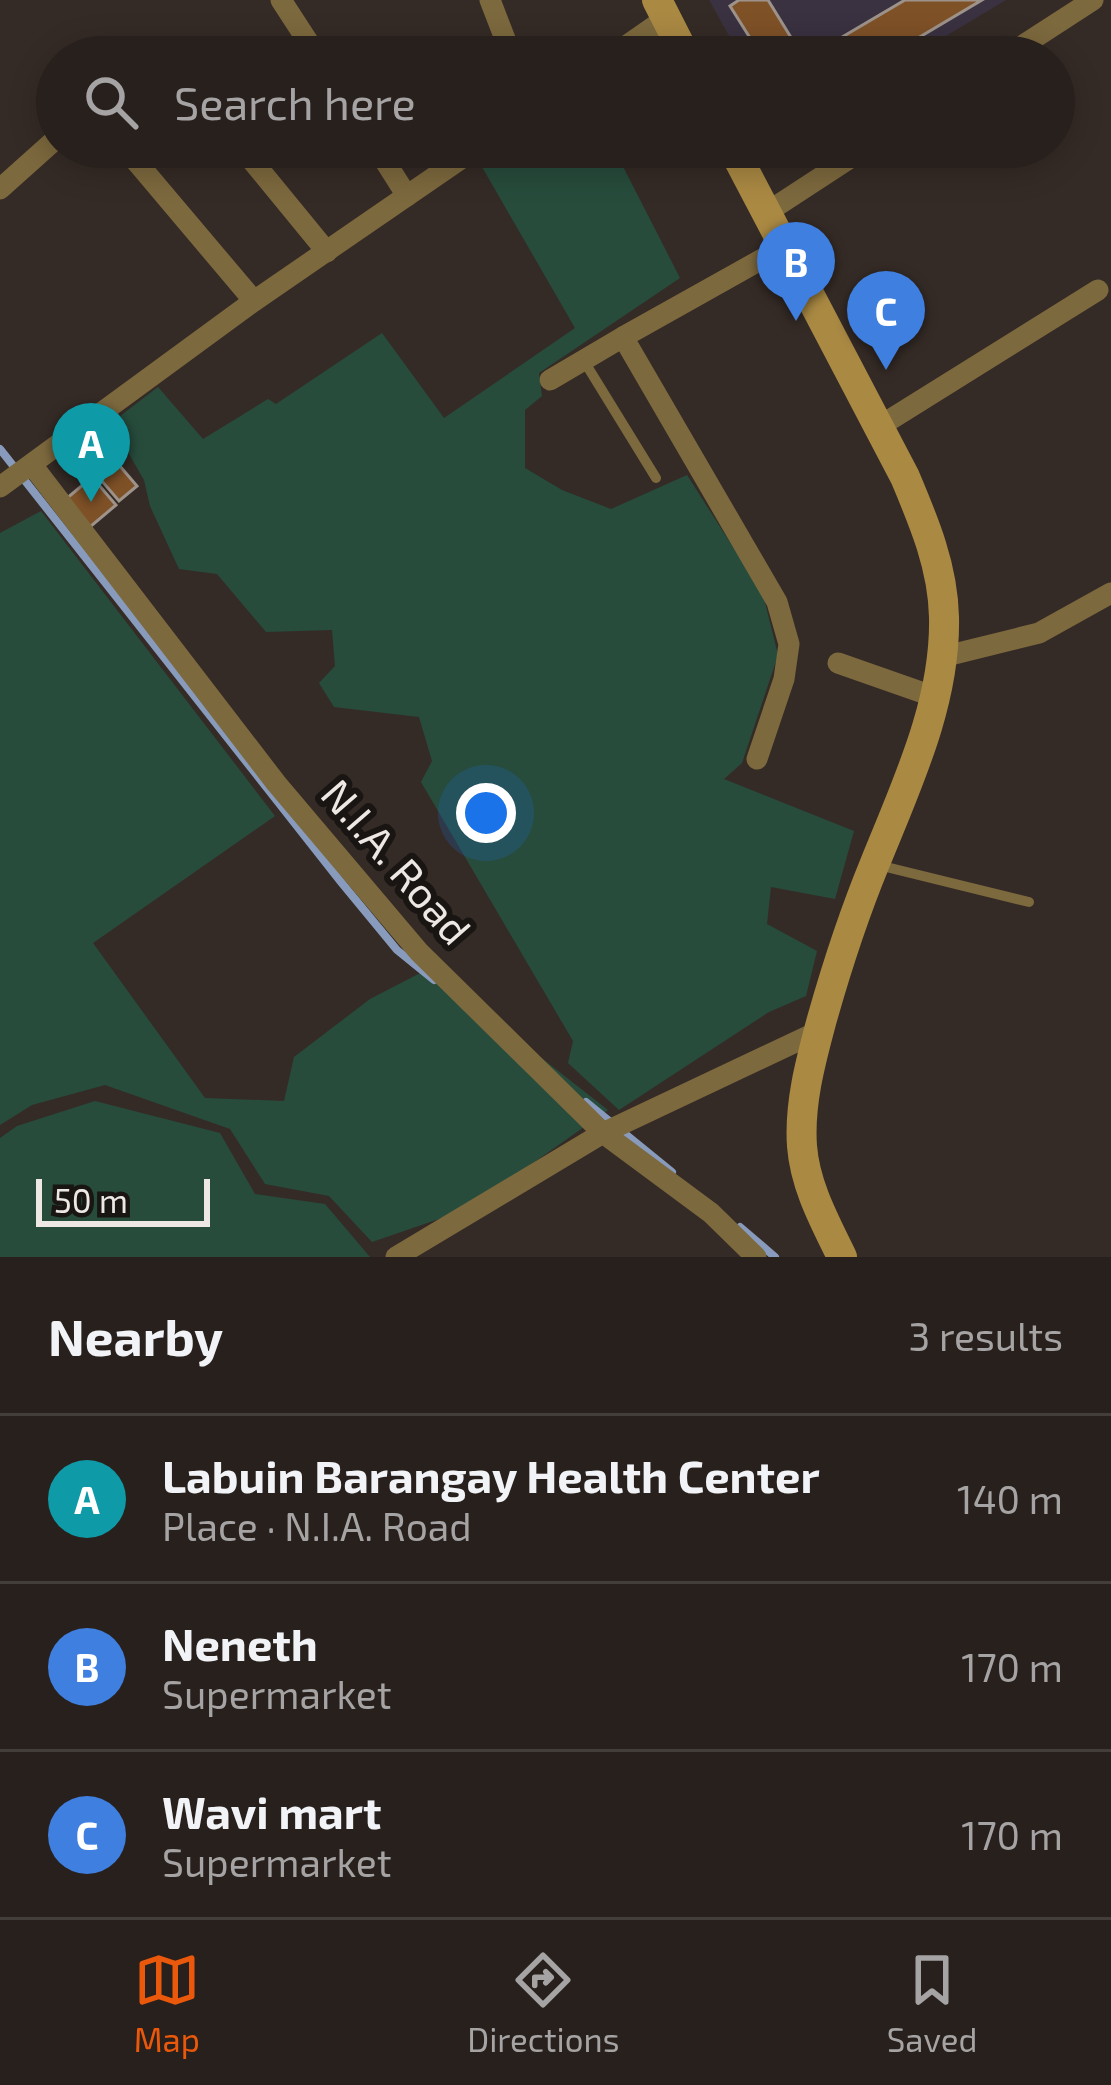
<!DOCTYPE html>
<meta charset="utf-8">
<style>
:root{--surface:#28201c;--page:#342d29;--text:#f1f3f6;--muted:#a5a3a3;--line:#443e3b;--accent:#ea580c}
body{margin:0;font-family:"Exo 2",sans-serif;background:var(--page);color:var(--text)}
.scale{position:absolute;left:36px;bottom:30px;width:174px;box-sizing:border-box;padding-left:12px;border:6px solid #eee8e4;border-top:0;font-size:33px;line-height:42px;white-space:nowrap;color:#eee8e4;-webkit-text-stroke:9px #191512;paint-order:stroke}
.you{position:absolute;left:486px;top:813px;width:42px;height:42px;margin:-30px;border:9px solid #fff;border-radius:50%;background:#1a73e8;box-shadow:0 0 0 18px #1a73e833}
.badge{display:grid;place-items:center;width:78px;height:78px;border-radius:50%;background:var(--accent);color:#fff;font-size:39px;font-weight:700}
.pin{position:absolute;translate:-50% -99px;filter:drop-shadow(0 3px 6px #0008)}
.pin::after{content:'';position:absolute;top:63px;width:42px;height:36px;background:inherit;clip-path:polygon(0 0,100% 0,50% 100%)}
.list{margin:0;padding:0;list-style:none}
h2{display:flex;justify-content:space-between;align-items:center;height:156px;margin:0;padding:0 48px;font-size:51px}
h2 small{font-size:39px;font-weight:400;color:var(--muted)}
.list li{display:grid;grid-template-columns:78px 1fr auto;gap:36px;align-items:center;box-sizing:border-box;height:168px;padding:0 48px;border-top:3px solid var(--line)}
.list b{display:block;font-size:45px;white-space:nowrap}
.list p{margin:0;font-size:39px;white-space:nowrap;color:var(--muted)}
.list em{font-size:39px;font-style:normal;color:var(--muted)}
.icon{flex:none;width:66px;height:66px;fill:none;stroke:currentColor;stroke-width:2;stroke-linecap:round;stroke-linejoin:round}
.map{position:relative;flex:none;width:1111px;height:1257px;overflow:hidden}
.search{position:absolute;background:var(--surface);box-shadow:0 6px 30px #0003;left:36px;right:36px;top:36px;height:132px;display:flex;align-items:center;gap:30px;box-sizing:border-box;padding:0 42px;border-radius:66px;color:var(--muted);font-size:45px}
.sheet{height:660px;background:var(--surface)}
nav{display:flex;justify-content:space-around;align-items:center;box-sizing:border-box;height:168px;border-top:3px solid var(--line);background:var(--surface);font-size:33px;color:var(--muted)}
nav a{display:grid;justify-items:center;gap:6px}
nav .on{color:var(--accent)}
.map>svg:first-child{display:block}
.education{fill:#3a3141}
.green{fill:#274c3c}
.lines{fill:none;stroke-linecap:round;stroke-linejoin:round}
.stream{stroke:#889bbc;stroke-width:8}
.building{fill:#7f5127;stroke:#9d938b;stroke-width:3}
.lane{stroke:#7d693e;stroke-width:10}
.street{stroke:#7d693e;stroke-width:21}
.secondary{stroke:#aa8943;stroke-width:30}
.labels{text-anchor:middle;stroke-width:12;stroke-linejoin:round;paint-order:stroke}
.street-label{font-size:42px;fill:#eee8e4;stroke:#191512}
</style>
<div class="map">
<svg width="1111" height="1257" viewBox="0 0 1111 1257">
<rect width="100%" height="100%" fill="#352b26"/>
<path class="education" d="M709 0H1006L911 57H741Z"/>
<g class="green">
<path d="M498 147H613L680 278 539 373 542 396 525 410V468L562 490 611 509 687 475 763 594 778 655 742 763 724 779 854 831 835 899 771 887 767 924 817 951 806 996 769 1012 619 1110 568 1063 573 1041 421 782 432 761 419 717 334 707 319 683 335 666 332 630 266 632 217 574 179 569 150 506 144 480 111 423 158 387 203 439 268 399 276 404 382 333 444 418 575 328 478 160Z"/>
<path d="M41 511 275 816 93 943 205 1098 284 1101 294 1057 370 999 428 969 608 1110 468 1209 372 1242 329 1196 265 1184 230 1129 105 1085 32 1105 0 1125V533Z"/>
<path d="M95 1101 220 1133 255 1194 325 1204 370 1257H0V1138L17 1126Z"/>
</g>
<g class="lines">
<g class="stream">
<path d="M0 449 341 882 397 950 434 980"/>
<path d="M586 1102 672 1172"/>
<path d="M740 1227 775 1257"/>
</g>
</g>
<g class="building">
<path d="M739 0H768L803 57H762L730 6Z"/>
<path d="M905 0H982L886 57H840L832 43Z"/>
<path d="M119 465 137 486 119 501 101 480Z"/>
<path d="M92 477 116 505 90 527 66 499Z"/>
</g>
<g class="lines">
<g class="lane">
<path d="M584 361 656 478"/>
<path d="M878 865 1029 902"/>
</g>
<g class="street">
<path d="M281 0 318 57"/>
<path d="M490 0 512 57"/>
<path d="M165 54 168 57"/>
<path d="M610 57 666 18"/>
<path d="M1005 57 1093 0"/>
<path d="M124 147 254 301"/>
<path d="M241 147 327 252"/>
<path d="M376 147 407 196"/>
<path d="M0 189 57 138"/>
<path d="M766 213 867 147"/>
<path d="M550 380 623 337"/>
<path d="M880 426 1098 290"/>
<path d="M32 465 276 783 419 952 603 1133 711 1213 756 1257"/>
<path d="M0 487 254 301 478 147"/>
<path d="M942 657 1039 633 1111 593"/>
<path d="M838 663 935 697"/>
<path d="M757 759 784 679 789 644 777 602 623 337 782 248"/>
<path d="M396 1257 603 1133 819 1031"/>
</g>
<g class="secondary">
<path d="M657 0 686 57"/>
<path d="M732 147 905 477C924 522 943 567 944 617 946 703 906 786 875 863 854 914 837 966 822 1019 811 1060 799 1103 802 1146 805 1186 825 1222 842 1257"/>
</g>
</g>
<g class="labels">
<g class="street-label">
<text transform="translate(396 862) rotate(49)" y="15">N.I.A. Road</text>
</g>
</g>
</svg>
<div class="scale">50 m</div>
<div class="you"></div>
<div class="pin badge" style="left:91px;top:502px;background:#0f9aa8">A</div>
<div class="pin badge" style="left:796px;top:321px;background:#3f7fe0">B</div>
<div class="pin badge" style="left:886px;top:370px;background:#3f7fe0">C</div>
<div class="search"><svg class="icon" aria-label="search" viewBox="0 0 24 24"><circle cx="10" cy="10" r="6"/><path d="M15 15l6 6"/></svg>Search here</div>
</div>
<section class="sheet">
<h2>Nearby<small>3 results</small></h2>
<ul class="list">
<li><span class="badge" style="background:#0f9aa8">A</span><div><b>Labuin Barangay Health Center</b><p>Place · N.I.A. Road</p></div><em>140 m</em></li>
<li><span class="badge" style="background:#3f7fe0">B</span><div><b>Neneth</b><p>Supermarket</p></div><em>170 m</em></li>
<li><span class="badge" style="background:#3f7fe0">C</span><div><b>Wavi mart</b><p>Supermarket</p></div><em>170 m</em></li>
</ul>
</section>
<nav>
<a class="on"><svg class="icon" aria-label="map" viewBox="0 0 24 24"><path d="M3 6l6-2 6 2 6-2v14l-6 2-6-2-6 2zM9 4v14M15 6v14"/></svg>Map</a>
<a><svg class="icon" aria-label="directions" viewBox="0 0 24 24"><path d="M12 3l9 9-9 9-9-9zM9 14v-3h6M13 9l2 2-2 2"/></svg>Directions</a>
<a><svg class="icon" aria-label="saved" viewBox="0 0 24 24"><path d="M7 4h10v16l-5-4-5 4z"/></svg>Saved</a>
</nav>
